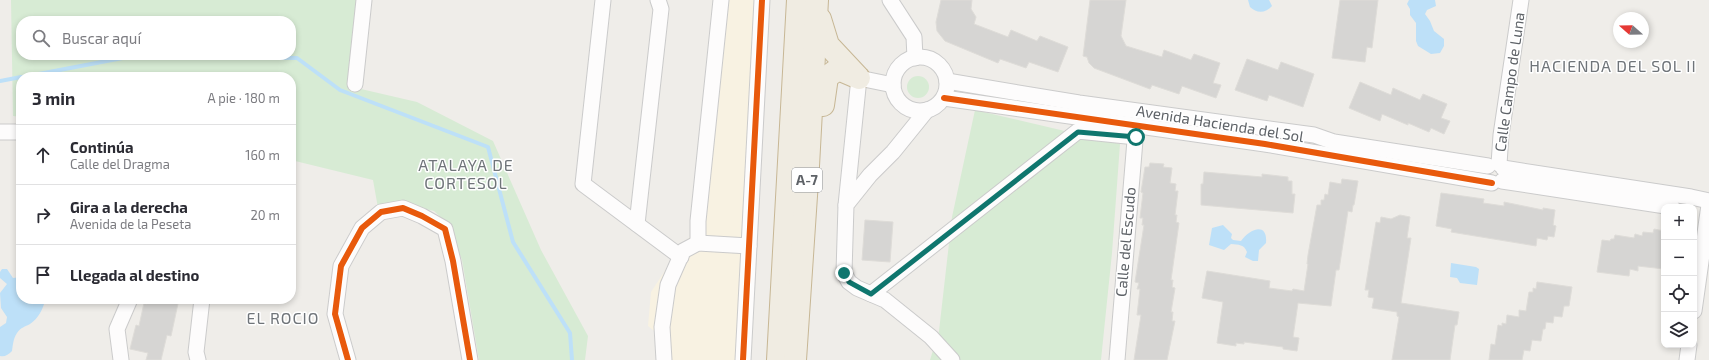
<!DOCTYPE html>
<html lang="es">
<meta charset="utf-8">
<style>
:root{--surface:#fff;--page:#f2f2f3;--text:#2b2b33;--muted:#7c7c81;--line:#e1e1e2}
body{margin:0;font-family:"Exo 2",sans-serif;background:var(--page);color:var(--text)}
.controls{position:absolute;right:12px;bottom:12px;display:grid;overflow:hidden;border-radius:8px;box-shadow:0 2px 6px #0003}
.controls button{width:36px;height:36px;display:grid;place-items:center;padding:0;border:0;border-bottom:1px solid var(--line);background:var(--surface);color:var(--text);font:20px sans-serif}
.compass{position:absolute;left:1613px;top:12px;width:36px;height:36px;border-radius:50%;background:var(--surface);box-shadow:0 2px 6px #0003;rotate:290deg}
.stop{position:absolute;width:12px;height:12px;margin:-9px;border:3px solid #0f766e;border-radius:50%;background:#fff}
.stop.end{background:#0f766e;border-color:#fff;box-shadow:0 1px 4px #0008}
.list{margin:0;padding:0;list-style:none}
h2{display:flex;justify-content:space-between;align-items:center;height:52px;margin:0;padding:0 16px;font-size:17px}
h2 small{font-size:13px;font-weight:400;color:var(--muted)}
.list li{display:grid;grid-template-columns:26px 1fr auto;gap:12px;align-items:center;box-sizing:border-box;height:60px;padding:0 16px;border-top:1px solid var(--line)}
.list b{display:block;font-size:15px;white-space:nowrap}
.list p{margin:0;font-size:13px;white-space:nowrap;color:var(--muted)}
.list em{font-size:13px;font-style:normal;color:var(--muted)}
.icon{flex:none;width:22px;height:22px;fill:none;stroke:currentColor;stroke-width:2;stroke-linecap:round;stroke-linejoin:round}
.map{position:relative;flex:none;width:1709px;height:360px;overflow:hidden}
.search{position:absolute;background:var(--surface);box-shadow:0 2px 6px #0003;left:16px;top:16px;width:280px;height:44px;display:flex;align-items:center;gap:10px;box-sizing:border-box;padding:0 14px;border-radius:16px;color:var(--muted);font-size:15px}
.panel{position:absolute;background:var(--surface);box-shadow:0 2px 6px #0003;left:16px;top:72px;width:280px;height:232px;border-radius:16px}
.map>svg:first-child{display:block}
.commercial{fill:#f8f2e2}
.green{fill:#d7ebd4;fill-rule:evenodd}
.water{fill:#bde0f8}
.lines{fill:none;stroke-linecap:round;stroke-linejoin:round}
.stream{stroke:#bde0f8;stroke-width:4}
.building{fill:#d6d5d3;stroke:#dedcd8}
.minor-casing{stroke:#cbcbcb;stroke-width:17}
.highway-casing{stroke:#c7b795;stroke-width:24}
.minor{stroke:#fdfcfc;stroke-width:15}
.highway{stroke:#f0ece2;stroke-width:22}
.cycleway-casing{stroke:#fff;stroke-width:8}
.cycleway{stroke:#e8590c;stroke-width:6}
.route{stroke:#0f766e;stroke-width:5}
.labels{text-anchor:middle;stroke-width:3;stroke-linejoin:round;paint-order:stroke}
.shield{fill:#fff;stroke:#8e9195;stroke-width:1}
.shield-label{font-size:14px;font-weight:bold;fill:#5e6267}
.street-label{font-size:15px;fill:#5e6267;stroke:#fff}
.neighbourhood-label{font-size:16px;letter-spacing:1px;fill:#6f7479;stroke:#fff}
</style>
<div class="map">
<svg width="1709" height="360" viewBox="0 0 1709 360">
<rect width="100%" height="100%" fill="#efede9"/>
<path class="commercial" d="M718 0H769L749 360H657L658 334 648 326 651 292 672 260 694 231Z"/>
<g class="green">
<path d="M11 0H359L348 86 417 102 493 141 541 250 588 336 585 360H479L462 260 449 225 434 211 408 205 378 208 373 180 291 160V77H21V117L13 116ZM21 21H291V55H21Z"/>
<circle cx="918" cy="87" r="11"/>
<path d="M975 110 1120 144 1112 253 1101 360H930L939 331 952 217Z"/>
</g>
<g class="water">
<path d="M1248 0H1269L1272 6C1266 13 1257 14 1250 7Z"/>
<path d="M1409 0H1435L1436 6 1427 10 1425 14 1430 21 1434 31 1444 39V46L1440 53 1431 54 1418 46 1416 41V23L1410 15V9L1407 4Z"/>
<path d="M1223 225 1232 234 1231 238 1233 240 1241 241C1249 229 1268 221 1266 243L1259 250 1258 261H1253L1245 257 1247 252C1244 244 1239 245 1231 244L1224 250 1209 245 1212 228Z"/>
<path d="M1451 263 1476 267 1479 269 1477 285 1460 283 1457 278 1450 277Z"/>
<path d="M2 269H7L13 278 21 277V299H45C44 308 38 319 30 324 25 327 21 327 17 333 13 339 13 345 12 351 8 355 5 357 0 356V327L6 323 7 317 1 308 0 293 7 284 0 278V272Z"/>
</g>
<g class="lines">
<g class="stream">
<path d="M23 77 133 56 297 58 340 90 488 147 513 242 570 333 572 360"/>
<path d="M0 81 21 77"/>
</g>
</g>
<g class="building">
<path d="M941 0H972L971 9 976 17 974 24 1008 37 1011 30 1037 41 1040 36 1068 47 1058 72 1029 62 1026 68 1000 59 998 63 945 41 937 31 936 22Z"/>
<path d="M1090 0H1126L1121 36 1126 46 1162 57 1164 50 1191 60 1194 54 1220 63 1213 83 1221 85 1216 98 1182 86 1179 94 1152 85 1150 89 1094 68 1089 63 1087 57 1083 56Z"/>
<path d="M1340 0H1378L1372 48 1367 47 1365 62 1332 58Z"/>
<path d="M1247 59 1278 70 1281 62 1314 74 1303 107 1269 95 1267 101 1235 90Z"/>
<path d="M1360 82 1391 95 1393 88 1420 100 1423 94 1447 104 1441 118 1450 121 1444 134 1431 128 1429 132 1408 123V125L1382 114 1380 121 1349 108Z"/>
<path d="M1150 163 1164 164 1163 167 1172 168 1170 183 1176 184 1175 191H1178L1175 215H1177L1176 222 1179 223 1171 280H1173L1172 287 1175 288 1171 312H1173L1172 321H1175L1167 360H1134L1141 315H1137L1140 289H1137L1139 283 1135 282 1144 225H1142L1143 218H1140L1143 193 1141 192 1145 167H1149Z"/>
<path d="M1204 172 1262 177V174L1288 177V181H1292V194H1295L1293 213 1201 205V184H1203Z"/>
<path d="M1342 179 1358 181 1354 205H1353L1352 212 1348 211 1339 270H1336L1331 306 1298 303 1293 337 1299 338 1297 351 1283 349V347L1244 342V344L1236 343V346L1217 343 1223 302 1202 298 1207 271 1270 281 1269 288 1292 291 1293 289 1304 291 1308 264H1307L1308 255 1317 205H1321V200H1324L1325 194 1328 195 1330 182 1341 184Z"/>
<path d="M1441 193 1484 199 1483 203 1504 206V202L1543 210V208L1555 210 1553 225 1556 226 1554 237 1548 236 1547 240 1537 238 1536 246 1451 232 1452 229 1436 226Z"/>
<path d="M1400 215 1410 217 1407 238H1411L1401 303 1459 312 1457 325H1455L1450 360H1392L1399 317 1397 316V312L1372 308 1374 298 1368 297 1369 290H1365L1376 222 1380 223 1381 217 1391 219Z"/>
<path d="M865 220 893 222 890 262 862 260Z"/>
<path d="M1654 229 1664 231V269L1638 266V271L1630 269 1629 276 1597 272 1602 240 1610 241 1611 239H1614L1615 235 1634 238 1635 234 1642 236 1643 232 1653 233Z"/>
<path d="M1537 282 1572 287 1569 306H1564L1562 317 1554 316 1553 323 1546 322 1545 329H1543L1541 341 1532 340 1530 351 1524 350 1522 360H1489L1491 344 1495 345 1498 325 1502 326V323L1506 324 1507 315 1519 317V310L1526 311 1529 292H1533V288L1536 289Z"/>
<path d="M148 299H179L171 336 167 335 161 360H146L148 353 130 349 136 325 139 326 144 303 147 304Z"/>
</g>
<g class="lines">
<defs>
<g id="minor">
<path d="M603 0 583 184 681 257"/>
<path d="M890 0 914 37 915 58"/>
<circle cx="920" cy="84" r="27"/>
<path d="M947 81 1079 103 1314 135 1334 142 1488 166"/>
<path d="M355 84 364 0"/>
<path d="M944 98 1265 144 1492 183"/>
<path d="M927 110 893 152 870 175 846 205 844 273 849 282 857 288 885 300 931 337 952 360"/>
<path d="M0 132H21"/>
<path d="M1499 164 1501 135 1521 0"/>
<path d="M1503 168 1691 197 1709 201"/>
<path d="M1502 181 1672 207"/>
<path d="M846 205 859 78 893 85"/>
<path d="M637 224 661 9 658 0"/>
<path d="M698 243V221L721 0"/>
<path d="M871 294 1078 131 1136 137"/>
<path d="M1694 311 1709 205"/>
<path d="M121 360 117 329 130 299"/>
<path d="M198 360 196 352 202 299"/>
<path d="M348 360 335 314 341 266 362 228 381 212 403 208 422 216 445 229 453 261 470 360"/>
<path d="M664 360 662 327 668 285 683 251 698 243 749 246"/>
<path d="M743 360 762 0"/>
<path d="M1117 360 1136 128"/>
<path d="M1687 360 1689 345"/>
</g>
<g id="highway">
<path d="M820 19 828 45 857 76"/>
<path d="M823 105 827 77 838 69 859 78"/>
<path d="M778 360 798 0"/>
<path d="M795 360 808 166 817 0"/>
</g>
</defs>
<use href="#minor" class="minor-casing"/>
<use href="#highway" class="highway-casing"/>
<use href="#minor" class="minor"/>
<use href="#highway" class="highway"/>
<defs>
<g id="cycleway">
<path d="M944 98 1265 144 1492 183"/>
<path d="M348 360 335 314 341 266 362 228 381 212 403 208 422 216 445 229 453 261 470 360"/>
<path d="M743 360 762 0"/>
</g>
</defs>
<use href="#cycleway" class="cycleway-casing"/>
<use href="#cycleway" class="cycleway"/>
</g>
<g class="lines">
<path class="route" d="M844 273 849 282 871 294 1078 132 1136 137"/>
</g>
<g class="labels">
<rect class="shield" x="792" y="168" width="30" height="24" rx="3"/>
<g class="shield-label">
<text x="807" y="185">A-7</text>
</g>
<g class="street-label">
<text transform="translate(1510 82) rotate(-82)" y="5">Calle Campo de Luna</text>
<text transform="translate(1220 124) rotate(9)" y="5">Avenida Hacienda del Sol</text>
<text transform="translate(1126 242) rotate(-85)" y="5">Calle del Escudo</text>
</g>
<g class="neighbourhood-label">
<text x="1613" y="72">HACIENDA DEL SOL II</text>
<text x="466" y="171">ATALAYA DE<tspan x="466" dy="18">CORTESOL</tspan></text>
<text x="283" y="324">EL ROCIO</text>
</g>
</g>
</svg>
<div class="controls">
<button>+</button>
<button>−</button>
<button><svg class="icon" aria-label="locate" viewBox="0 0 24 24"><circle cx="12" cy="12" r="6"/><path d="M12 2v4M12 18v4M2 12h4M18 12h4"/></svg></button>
<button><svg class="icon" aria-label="layers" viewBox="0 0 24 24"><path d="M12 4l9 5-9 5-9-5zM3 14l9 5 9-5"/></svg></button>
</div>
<svg class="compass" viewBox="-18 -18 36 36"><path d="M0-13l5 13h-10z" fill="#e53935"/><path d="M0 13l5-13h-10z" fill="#7c7c81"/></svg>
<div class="stop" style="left:1136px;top:137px"></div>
<div class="stop end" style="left:844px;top:273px"></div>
<div class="search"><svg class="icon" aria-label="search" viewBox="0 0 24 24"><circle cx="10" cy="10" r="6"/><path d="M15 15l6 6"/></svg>Buscar aquí</div>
<section class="panel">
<h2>3 min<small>A pie · 180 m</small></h2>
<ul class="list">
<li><svg class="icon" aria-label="ahead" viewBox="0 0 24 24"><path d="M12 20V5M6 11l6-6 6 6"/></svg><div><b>Continúa</b><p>Calle del Dragma</p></div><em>160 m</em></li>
<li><svg class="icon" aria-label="right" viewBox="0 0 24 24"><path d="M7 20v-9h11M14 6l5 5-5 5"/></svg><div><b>Gira a la derecha</b><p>Avenida de la Peseta</p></div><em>20 m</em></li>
<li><svg class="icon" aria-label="arrive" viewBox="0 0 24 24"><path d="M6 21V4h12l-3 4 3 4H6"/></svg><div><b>Llegada al destino</b></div></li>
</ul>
</section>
</div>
